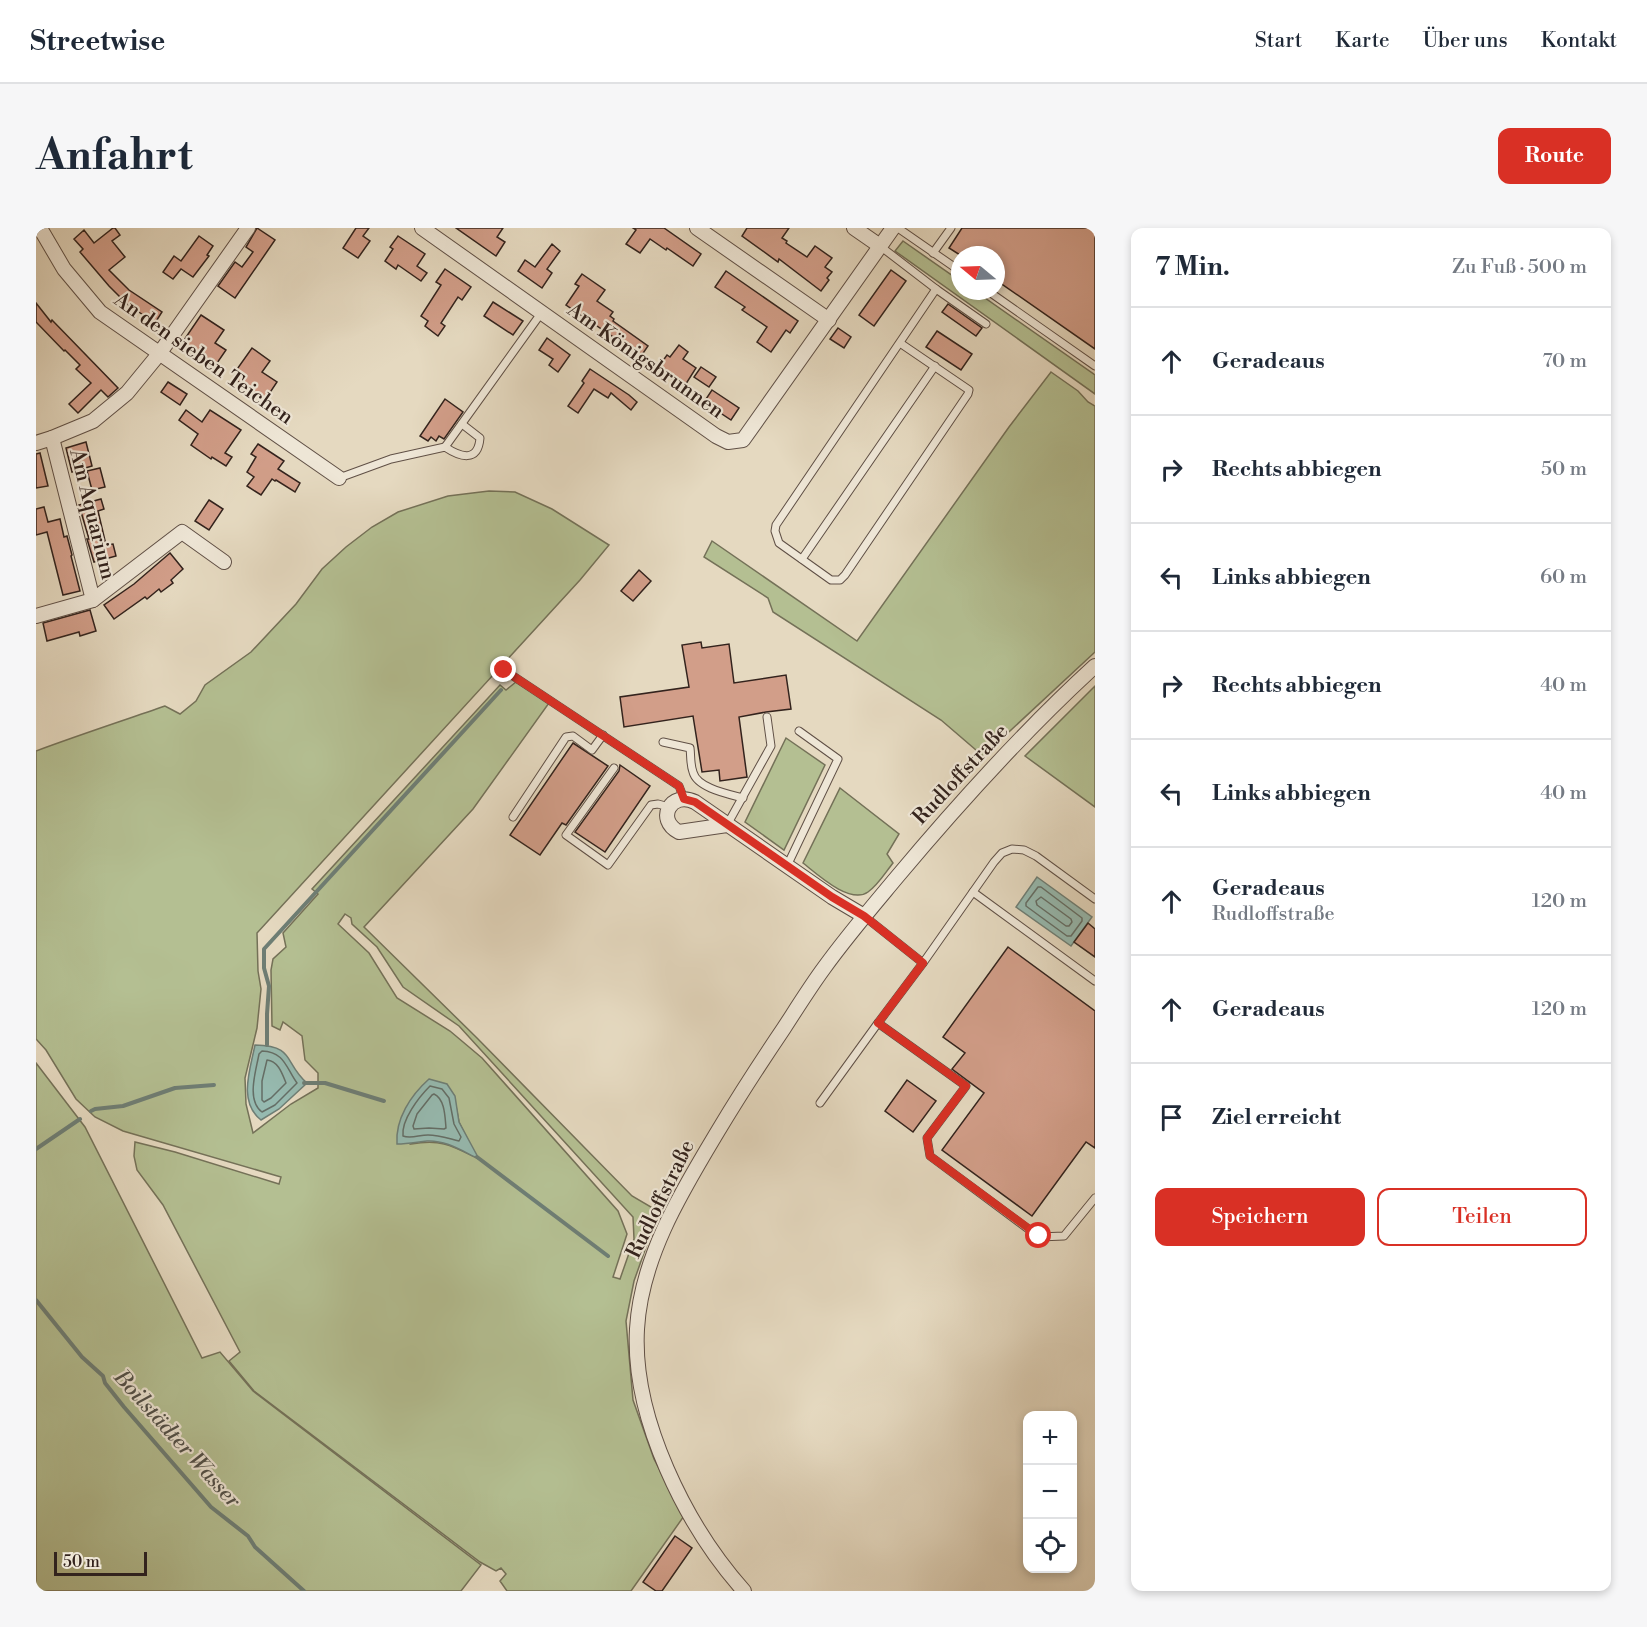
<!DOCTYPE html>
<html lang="de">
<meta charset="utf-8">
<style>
:root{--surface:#fff;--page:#f6f6f7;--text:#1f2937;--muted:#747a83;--line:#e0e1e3;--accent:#d93025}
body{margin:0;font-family:"Libre Bodoni",serif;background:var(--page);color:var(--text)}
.controls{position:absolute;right:18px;bottom:18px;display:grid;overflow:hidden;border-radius:12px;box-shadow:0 3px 9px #0003}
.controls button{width:54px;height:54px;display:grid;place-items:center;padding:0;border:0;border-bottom:2px solid var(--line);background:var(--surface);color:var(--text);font:30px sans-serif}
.compass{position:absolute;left:915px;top:18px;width:54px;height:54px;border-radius:50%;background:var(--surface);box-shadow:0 3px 9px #0003;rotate:289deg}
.scale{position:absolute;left:18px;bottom:15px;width:93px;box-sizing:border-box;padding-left:6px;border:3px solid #33231d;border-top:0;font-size:16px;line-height:21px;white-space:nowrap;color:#33231d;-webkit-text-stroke:4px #eee6d6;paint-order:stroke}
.stop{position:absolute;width:18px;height:18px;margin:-14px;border:4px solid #d93025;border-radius:50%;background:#fff}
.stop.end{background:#d93025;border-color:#fff;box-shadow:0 2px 6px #0008}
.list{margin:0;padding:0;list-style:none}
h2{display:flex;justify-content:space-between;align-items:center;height:78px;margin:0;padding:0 24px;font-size:26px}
h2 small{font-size:20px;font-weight:400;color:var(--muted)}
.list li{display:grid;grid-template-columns:39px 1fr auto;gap:18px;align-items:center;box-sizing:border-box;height:108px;padding:0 24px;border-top:2px solid var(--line)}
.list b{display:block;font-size:22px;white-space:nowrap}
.list p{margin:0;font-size:20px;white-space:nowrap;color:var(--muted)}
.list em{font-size:20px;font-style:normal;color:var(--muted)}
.actions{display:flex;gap:12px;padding:18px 24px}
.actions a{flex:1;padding:14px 0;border:2px solid var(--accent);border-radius:12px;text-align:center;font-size:21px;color:var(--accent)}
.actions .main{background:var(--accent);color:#fff}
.icon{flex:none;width:33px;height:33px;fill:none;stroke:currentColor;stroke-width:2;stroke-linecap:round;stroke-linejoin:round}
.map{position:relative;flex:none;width:1059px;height:1363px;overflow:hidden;border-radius:12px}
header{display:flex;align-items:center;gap:36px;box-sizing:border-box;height:84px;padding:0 30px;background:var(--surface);border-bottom:2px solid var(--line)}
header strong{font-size:28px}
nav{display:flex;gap:33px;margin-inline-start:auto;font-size:21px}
.intro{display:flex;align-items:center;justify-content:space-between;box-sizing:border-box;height:144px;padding:0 36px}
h1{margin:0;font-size:42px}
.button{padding:15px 27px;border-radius:12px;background:var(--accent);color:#fff;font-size:21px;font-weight:700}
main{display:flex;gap:36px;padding:0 36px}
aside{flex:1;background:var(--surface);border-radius:12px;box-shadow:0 3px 9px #0003}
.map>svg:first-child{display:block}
.green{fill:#b4bf92;stroke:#747158;stroke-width:1.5;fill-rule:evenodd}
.water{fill:#96bab0;stroke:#6e7e75;stroke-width:1.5}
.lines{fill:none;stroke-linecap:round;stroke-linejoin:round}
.shore{stroke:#646e66;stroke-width:1.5}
.stream{stroke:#6e7e75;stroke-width:4}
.building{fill:#d29e89;stroke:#33231d;stroke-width:1.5}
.service-casing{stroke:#605046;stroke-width:9}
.minor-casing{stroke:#605046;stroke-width:16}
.service{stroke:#eee6d6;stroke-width:7}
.minor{stroke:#eee6d6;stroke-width:14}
.route{stroke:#d93025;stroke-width:8}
.labels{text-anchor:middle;stroke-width:4.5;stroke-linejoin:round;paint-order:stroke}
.street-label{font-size:21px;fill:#33231d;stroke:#eee6d6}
.water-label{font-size:22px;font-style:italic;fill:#515049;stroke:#eee6d6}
</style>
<header>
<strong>Streetwise</strong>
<nav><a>Start</a><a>Karte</a><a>Über uns</a><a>Kontakt</a></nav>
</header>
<div class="intro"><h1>Anfahrt</h1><a class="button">Route</a></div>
<main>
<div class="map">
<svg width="1059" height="1363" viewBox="0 0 1059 1363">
<rect width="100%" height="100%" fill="#e5d9c0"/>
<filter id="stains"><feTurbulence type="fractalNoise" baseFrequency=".00333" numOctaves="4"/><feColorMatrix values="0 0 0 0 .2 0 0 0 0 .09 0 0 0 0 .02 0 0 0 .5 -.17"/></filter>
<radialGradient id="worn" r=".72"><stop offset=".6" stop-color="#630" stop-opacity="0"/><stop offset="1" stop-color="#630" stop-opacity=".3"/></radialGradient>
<g class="green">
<path d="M867 13 924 53V63H939L1059 147V166L859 23Z"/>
<path d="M1015 144 1042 163 1052 174 1059 178V424L947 528 905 492 737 384 732 370 668 329 676 313 821 413 973 199Z"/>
<path d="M453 263 479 264 516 281 573 317 544 352 221 705 222 743 225 761 221 800 209 850 210 876 217 905 255 876 282 860V845L269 832 266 808 247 794 244 802 236 798 235 742 237 731 250 719 247 705 282 666 276 661 464 457 470 462 480 454 513 475 437 581 328 699 441 810 596 968 615 979 620 991 598 1053 590 1093 597 1172 618 1231 648 1288 595 1363H471L464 1353 470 1346 465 1340 460 1343 444 1334 218 1163 193 1133 204 1124 127 977 101 942 98 928 99 914 139 924 243 956 245 949 87 903 59 889 40 871 10 822 0 811V523C43 507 86 493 129 478L144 486 160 473 169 457 215 424 260 376 286 341 310 319 336 299 362 284 412 268ZM309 686 315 690 316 696 341 719 367 759 423 798 597 989 598 1011 584 1051 577 1049 591 1006 582 983 446 830 414 803 361 770 333 725 302 696ZM418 868 423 894 441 930C415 917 405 911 375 916Z"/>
<path d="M1059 458V579L989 528Z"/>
<path d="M750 510 789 537 748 622 709 594Z"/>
<path d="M804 560 863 606 851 626 857 635C849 645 842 657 832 664 814 677 781 646 767 635Z"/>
<path d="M0 835 49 899 166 1130 184 1124 217 1163 445 1337 425 1363H0Z"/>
</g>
<g class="water">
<path d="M1001 649 1056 689 1035 718 980 679Z"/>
<path d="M219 817C260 818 247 834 271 855L243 881 225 892C202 874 214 842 219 817Z"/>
<path d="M393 851 411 856 419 868 423 894 443 931C426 923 410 912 391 913 381 914 372 916 361 916 359 891 375 867 393 851Z"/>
</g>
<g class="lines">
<g class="shore">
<path d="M1002 659H1005L1046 690V693L1035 708H1031L990 678V675Z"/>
<path d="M1005 669 1035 691 1036 694 1033 698H1030L1001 677 1000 673Z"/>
<path d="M226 823C249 824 250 840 261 855L239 877 226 884C210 872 220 843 223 826Z"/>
<path d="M231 832C242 833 246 845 250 855L235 870 228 874 226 872V853Z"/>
<path d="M394 858 406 861 413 870 418 896 425 909 423 913C414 911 403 907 392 907 383 907 375 911 367 908 365 892 383 869 394 858Z"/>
<path d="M398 866C409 871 409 889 410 900L408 901 393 900 378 901 377 898 381 886 396 867Z"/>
</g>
<g class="stream">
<path d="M231 817V786L233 758 228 740V721L465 462"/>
<path d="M268 855H289L348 873"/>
<path d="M55 883 59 881 87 878 139 860 178 857"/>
<path d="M0 921 44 891"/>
<path d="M441 929 572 1028"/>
<path d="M0 1072 46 1129 67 1148 69 1155 88 1179 175 1279 212 1308 219 1319 268 1363"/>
</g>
</g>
<g class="building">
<path d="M77 0H79L84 7 76 13 89 29 73 42 93 62 126 84 119 95 91 76 73 58 44 24 47 21 38 11 48 2 58 15Z"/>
<path d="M221 0 239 12 199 70 182 58 199 34 206 39 217 24 210 19Z"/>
<path d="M320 0H333L327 8 334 13 322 30 307 20Z"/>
<path d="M420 0H467L461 9 469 14 460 28Z"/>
<path d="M597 0H628L665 26 657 38 631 20 630 22 614 11 604 25 590 16 600 2Z"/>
<path d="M711 0H753L746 10 751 13 750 15 771 29 779 18 796 30 789 39 796 44 791 50 793 52 785 63 743 31 742 34 706 8Z"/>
<path d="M926 0H1059V121L960 52V27H924L913 20Z"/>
<path d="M163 8 177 18 171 27 173 28 157 49 145 41 137 51 127 44 138 28 145 33Z"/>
<path d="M362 8 389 26 381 38 391 45 385 53 362 37 360 41 349 33 357 21 354 19Z"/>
<path d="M516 16 524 23 511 41 516 45 506 60 482 43 489 32 499 39Z"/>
<path d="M409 41 435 59 426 72 422 69 405 95 409 98 402 108 389 98 392 93 385 88 405 57 400 54Z"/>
<path d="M855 42 870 53 838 98 823 87Z"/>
<path d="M690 43 762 93 754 105 750 102 735 124 721 114 731 99 706 82 709 79 679 59Z"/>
<path d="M546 46 569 62 561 73 577 84 574 88 578 91 577 93 612 118 601 134 585 123 589 117 530 77 543 58 539 56Z"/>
<path d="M457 74 487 93 477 107 448 88Z"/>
<path d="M0 75 15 94 16 92 82 160 72 169 65 162 42 185 33 176 55 155 40 141 44 137 29 122 28 123 0 94Z"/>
<path d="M912 76 946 100 940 108 906 84Z"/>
<path d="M165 87 188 102 179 115 190 122 179 138 146 115Z"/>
<path d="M802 100 815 109 808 120 794 111Z"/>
<path d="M901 103 936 126 925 142 890 119Z"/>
<path d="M511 110 534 127 522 144 513 137 517 131 503 122Z"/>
<path d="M643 117 652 124 647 131 660 140 648 159 621 141 631 127 634 129Z"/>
<path d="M216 120 234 133 226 144 241 154 229 172 197 150 200 146 199 144Z"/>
<path d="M665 139 680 149 673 159 658 149Z"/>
<path d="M554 141 593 167 601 174 595 182 575 165 572 170 558 161 542 185 532 178 548 155 546 153Z"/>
<path d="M132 154 151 166 144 177 125 164Z"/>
<path d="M676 162 703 180 695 192 668 174Z"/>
<path d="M409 171 427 184 408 211 403 208 400 213 395 209 392 213 384 208Z"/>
<path d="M150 182 166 194 174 182 205 202 189 225 196 229 190 238 176 229 175 231 155 217 162 206 143 192Z"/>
<path d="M50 214 56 238 36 244 30 220Z"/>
<path d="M222 216 248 233 242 241 264 255 259 264 240 252 239 253 236 251 225 267 211 258 218 249 211 244 220 229 215 226Z"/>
<path d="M4 225 12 258 0 260V226Z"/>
<path d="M64 240 69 259 56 262 51 243Z"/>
<path d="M65 271 68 281 62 283 70 317 77 316 80 328 58 334 51 311H53L43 277Z"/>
<path d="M173 272 187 281 173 302 159 293Z"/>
<path d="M8 279 12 294 24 291 28 309 31 308 36 327 35 328 44 363 27 367 11 304 0 307V281Z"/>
<path d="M134 325 147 341 135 352 137 355 125 364 123 361 111 371 109 369 78 391 68 377 98 356Z"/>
<path d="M603 342 615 353 597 373 585 363Z"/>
<path d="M54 382 60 403 44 408 43 404 11 413 7 395Z"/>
<path d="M665 414 666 420 693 416 698 455 750 447 755 481 730 484 703 489 711 549 684 553 683 542 666 544 657 488 588 499 584 469 653 459 646 417Z"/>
<path d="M537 515 572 538 530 597 526 595 504 627 474 607Z"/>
<path d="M584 537 614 558 569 624 539 604 583 543Z"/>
<path d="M1052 695 1059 701V729L1038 714Z"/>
<path d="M972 719 1059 783V920L1050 914 996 988 906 922 948 865 916 841 929 825 907 809Z"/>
<path d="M871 852 900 873 877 904 849 883Z"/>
<path d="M639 1308 656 1320 626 1363H620L607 1354Z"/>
</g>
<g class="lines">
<defs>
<g id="service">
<path d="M862 0 924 43"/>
<path d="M844 18 900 61 950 96"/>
<path d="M897 25 915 0"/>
<path d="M952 63 1059 138"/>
<path d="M864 115 933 162 932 166 809 347 804 352H795L743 315 739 303 740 297 900 61"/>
<path d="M409 219 506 84"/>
<path d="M303 250 355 231 409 219C424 229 442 235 444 210L426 196"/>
<path d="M766 331 899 138"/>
<path d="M468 442 643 558 648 571"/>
<path d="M627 514 654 520C655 527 654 536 657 544 661 560 692 566 707 570"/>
<path d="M578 540 530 607 572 637 615 577 622 576 633 579"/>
<path d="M477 589 530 509 537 508 556 522 567 507"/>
<path d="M691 597 735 518 731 489"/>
<path d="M751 638 802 531 763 503"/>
<path d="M937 664 1059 753"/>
<path d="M828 688 887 735 958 634 966 625 976 621 988 622 1000 628 1059 671"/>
<path d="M887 735 842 795 930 858 891 910 894 928 1003 1009 1028 1008 1059 970"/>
<path d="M784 875 842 795"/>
</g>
<g id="minor">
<path d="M4 0 28 41 64 84 303 250"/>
<path d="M386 0 680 208 692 214 707 212 857 0"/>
<path d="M661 0 793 92"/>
<path d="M818 0 844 18"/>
<path d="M16 210 57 372"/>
<path d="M0 215 16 210 57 193 91 165 123 126 212 0"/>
<path d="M0 388 57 372 146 304 188 334"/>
<path d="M691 597 643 604C619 592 635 562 659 574L796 669 828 688"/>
<path d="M708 1363C650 1298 596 1190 601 1101 605 1029 646 963 682 903 703 868 725 834 748 800 761 780 774 759 788 740 811 708 836 679 861 649 923 575 988 503 1059 438"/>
</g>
</defs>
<use href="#service" class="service-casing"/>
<use href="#minor" class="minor-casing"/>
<use href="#service" class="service"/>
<use href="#minor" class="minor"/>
</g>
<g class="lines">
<path class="route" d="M468 442 643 558 648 571 659 574 796 669 828 688 887 735 842 795 930 858 891 910 894 928 1003 1008"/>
</g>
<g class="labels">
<g class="street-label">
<text transform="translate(168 130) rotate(35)" y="7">An den sieben Teichen</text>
<text transform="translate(610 132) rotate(35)" y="7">Am Königsbrunnen</text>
<text transform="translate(57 286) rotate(76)" y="7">Am Aquarium</text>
<text transform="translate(924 546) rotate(-47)" y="7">Rudloffstraße</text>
<text transform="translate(624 971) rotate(-64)" y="7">Rudloffstraße</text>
</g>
<g class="water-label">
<text transform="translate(142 1210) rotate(48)" y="8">Boilstädter Wasser</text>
</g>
</g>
<rect width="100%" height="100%" filter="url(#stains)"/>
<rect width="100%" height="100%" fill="url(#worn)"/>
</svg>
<div class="controls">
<button>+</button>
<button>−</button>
<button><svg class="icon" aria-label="locate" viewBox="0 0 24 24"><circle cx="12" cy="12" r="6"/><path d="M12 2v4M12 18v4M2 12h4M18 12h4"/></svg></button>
</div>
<svg class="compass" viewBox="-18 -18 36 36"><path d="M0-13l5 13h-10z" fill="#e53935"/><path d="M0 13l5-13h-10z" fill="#747a83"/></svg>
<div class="scale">50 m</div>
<div class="stop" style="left:1003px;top:1008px"></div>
<div class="stop end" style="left:468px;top:442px"></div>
</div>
<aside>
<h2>7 Min.<small>Zu Fuß · 500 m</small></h2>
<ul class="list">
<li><svg class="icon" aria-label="ahead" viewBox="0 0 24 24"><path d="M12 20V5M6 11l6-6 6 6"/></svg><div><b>Geradeaus</b></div><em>70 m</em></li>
<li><svg class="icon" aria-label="right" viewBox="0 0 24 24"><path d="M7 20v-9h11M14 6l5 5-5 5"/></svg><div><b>Rechts abbiegen</b></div><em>50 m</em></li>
<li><svg class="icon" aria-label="left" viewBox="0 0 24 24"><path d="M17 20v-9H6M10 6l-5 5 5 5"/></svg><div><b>Links abbiegen</b></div><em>60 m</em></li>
<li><svg class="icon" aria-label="right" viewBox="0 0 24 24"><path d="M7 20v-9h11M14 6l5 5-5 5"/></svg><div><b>Rechts abbiegen</b></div><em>40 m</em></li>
<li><svg class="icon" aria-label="left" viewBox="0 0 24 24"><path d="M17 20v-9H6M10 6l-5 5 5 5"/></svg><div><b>Links abbiegen</b></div><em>40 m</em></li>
<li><svg class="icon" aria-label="ahead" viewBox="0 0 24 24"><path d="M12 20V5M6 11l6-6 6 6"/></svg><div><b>Geradeaus</b><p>Rudloffstraße</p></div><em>120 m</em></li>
<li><svg class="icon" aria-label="ahead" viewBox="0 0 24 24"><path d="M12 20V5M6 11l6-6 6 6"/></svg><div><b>Geradeaus</b></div><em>120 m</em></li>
<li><svg class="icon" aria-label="arrive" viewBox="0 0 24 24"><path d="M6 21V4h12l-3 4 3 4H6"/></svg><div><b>Ziel erreicht</b></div></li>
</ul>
<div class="actions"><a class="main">Speichern</a><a>Teilen</a></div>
</aside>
</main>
